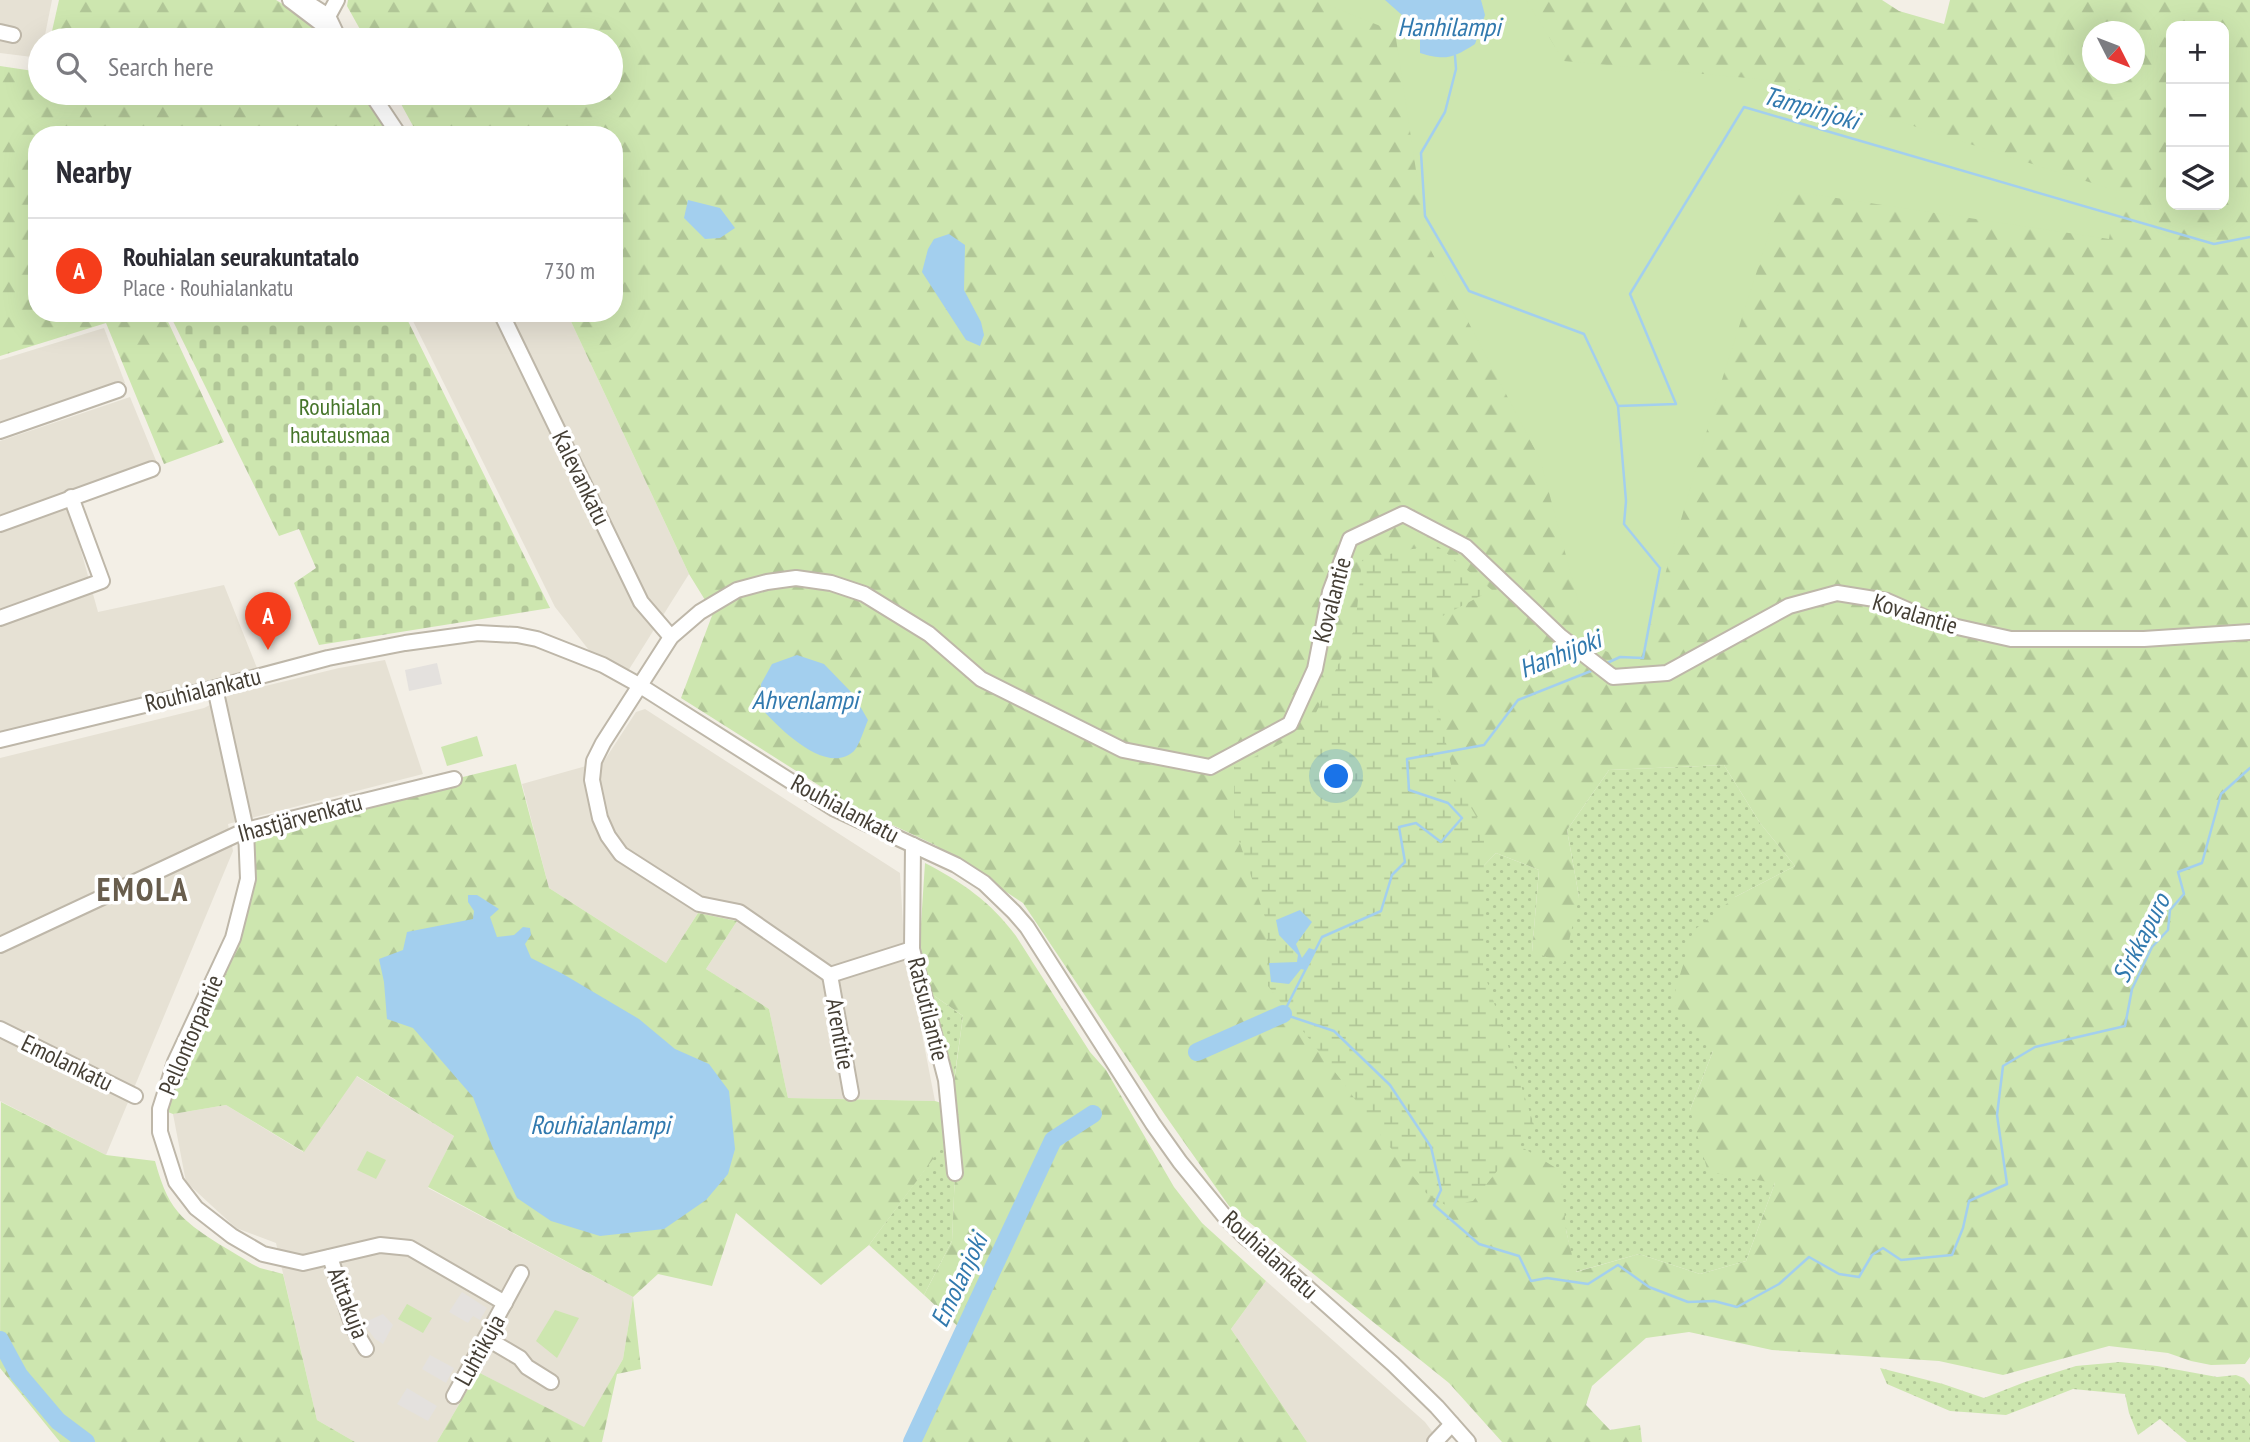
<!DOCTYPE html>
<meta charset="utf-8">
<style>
:root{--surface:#fff;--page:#f2f2f3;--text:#2b2b33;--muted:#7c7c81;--line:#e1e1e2;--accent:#f53d1b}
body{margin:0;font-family:"PT Sans Narrow",sans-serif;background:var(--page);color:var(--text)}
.controls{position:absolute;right:21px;top:21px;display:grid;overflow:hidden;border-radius:14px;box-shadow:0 7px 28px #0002}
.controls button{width:63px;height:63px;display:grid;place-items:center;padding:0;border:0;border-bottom:2px solid var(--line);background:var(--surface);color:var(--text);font:35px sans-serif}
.compass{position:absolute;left:2082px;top:21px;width:63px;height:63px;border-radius:50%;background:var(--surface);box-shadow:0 7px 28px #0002;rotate:132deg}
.you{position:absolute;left:1337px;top:777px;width:24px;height:24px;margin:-18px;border:5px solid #fff;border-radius:50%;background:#1a73e8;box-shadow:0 0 0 10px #1a73e833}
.badge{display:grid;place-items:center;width:46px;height:46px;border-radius:50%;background:var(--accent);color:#fff;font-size:23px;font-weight:700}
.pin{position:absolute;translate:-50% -58px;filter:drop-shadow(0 2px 4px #0008)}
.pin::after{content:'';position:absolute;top:37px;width:24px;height:21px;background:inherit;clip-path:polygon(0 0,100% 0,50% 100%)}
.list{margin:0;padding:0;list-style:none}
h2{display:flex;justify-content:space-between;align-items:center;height:91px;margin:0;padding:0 28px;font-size:30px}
h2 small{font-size:23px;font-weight:400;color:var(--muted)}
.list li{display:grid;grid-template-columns:46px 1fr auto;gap:21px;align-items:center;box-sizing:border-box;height:105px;padding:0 28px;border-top:2px solid var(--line)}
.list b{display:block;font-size:26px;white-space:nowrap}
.list p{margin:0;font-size:23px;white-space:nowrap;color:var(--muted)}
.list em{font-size:23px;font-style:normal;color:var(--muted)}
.icon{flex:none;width:38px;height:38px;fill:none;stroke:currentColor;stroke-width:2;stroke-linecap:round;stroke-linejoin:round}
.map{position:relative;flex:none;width:2250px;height:1442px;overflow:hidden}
.search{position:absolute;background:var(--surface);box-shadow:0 7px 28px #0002;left:28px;top:28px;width:595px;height:77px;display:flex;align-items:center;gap:18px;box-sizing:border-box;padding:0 24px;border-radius:38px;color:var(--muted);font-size:26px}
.panel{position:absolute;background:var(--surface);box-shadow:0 7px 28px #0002;left:28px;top:126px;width:595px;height:196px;border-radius:28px}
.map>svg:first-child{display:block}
.residential{fill:#e6e1d4}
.grass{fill:url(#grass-dots)}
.forest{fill:url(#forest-firs);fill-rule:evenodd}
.wetland{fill:url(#wetland-marsh);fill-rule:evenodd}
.cemetery{fill:url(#cemetery-stones)}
.park{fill:#cde6af}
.parking{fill:#e4e1de}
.water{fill:#a3cfee}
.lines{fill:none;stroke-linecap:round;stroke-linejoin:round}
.stream{stroke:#a3cfee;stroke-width:2.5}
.river{stroke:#a3cfee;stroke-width:18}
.minor-casing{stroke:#beb7a9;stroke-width:18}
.minor{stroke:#fff;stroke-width:14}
.labels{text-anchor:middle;stroke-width:7;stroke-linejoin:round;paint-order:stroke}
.park-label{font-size:24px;fill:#46752a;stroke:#fff}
.street-label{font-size:24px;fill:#453f35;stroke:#fff}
.water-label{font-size:26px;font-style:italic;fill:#3179ae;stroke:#fff}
.district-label{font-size:32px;font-weight:bold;letter-spacing:2px;fill:#685d4d;stroke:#fff}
</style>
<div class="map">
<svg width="2250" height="1442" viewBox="0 0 2250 1442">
<defs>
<pattern id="grass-dots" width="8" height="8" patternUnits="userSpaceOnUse" patternTransform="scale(1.75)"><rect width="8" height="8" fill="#cde6af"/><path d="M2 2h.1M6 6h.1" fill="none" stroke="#b1c697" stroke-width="1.8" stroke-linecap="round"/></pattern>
<pattern id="forest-firs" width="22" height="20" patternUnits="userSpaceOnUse" patternTransform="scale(1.75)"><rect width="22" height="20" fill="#cde6af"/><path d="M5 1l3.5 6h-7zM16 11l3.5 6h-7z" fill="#b1c697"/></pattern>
<pattern id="wetland-marsh" width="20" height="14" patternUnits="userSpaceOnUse" patternTransform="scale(1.75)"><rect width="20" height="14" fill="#cde6af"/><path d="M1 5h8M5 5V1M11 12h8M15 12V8" fill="none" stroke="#b1c697"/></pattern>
<pattern id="cemetery-stones" width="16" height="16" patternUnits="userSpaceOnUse" patternTransform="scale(1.75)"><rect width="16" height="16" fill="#cde6af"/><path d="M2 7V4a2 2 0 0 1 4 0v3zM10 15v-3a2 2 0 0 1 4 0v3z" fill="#b1c697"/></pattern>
</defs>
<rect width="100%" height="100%" fill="#f3efe6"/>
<g class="residential">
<path d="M0 0H52L44 40H40V58L0 53Z"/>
<path d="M409 313H567L689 574 628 671 592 654 555 607Z"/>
<path d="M104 328 125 383 0 425V360Z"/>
<path d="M130 397 157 463 65 493 98 612 224 585 257 668 0 732V441Z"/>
<path d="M385 660 423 774 228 824 233 851 106 1155 0 1101V758L204 708 232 694 339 668Z"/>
<path d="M645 709 900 873 904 942 935 1101 788 1098 769 1009 706 969 737 921 698 913 666 963 549 888 522 784 604 761 636 712Z"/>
<path d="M356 1076 454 1136 428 1188 633 1297 623 1359 584 1428 478 1372 437 1442H355L317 1420 276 1243 236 1228 186 1182 173 1114 226 1105 303 1152Z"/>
<path d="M1266 1281 1425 1422 1440 1442H1307L1231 1329Z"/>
</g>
<g class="grass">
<path d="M1724 765 1760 823 1795 866 1735 897 1713 1051 1690 1110 1775 1183 1746 1261 1700 1274 1639 1254 1575 1272 1566 1230 1500 1135 1472 878 1496 853 1539 870 1532 952 1579 897 1567 830 1609 770Z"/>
<path d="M926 990 963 1016 949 1116Z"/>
<path d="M951 1134 955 1173 952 1241 924 1295 869 1245Z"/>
<path d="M2120 1362 2157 1366 2217 1377 2236 1375 2244 1378 2250 1385V1442H2187L2160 1419 2138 1435 2129 1413 2125 1394 2073 1389 2006 1415 1950 1411 1887 1384 1880 1368 1943 1384 1984 1398 2025 1382 2076 1366Z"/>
</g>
<g class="forest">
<path d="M59 0H276L318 25 328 40H50Z"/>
<path d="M348 0H1882L1899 11 1944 24 1950 0H2250V1357L2245 1364 2211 1365 2191 1361 2168 1353 2109 1346 2003 1375 1939 1361 1772 1350 1689 1332 1646 1338 1592 1386 1586 1405 1610 1430 1640 1425 1642 1442H1502L1449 1383 1229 1206 1165 1115 1023 903 935 845 850 805 681 698 713 613 689 574 567 313H614V135H418L395 93H611V40H366L347 6ZM2171 26H2224V205H2171ZM2092 32H2134V74H2092ZM1724 765 1760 823 1795 866 1735 897 1693 931 1672 1002 1713 1051 1690 1110 1708 1172 1775 1183 1746 1261 1700 1274 1639 1254 1576 1272 1566 1230 1561 1171 1500 1134 1472 878 1496 853 1539 870 1532 952 1564 963 1579 897 1567 830 1609 770Z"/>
<path d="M0 66 40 72V93H364L392 135H37V313H164L224 442 164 464 106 323 0 356Z"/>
<path d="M516 764 549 888 666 963 698 913 737 921 706 969 769 1009 788 1098 935 1101 948 1105 950 1112 963 1016 926 990 920 939 925 863C962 882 991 902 1016 936L1090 1052 1106 1070 1174 1187 1202 1223 1266 1281 1231 1329 1307 1442H912L964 1332 924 1295 952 1241 955 1173 951 1135 869 1245 821 1285 736 1213 712 1286 658 1274 633 1297 641 1369 617 1374 602 1442H437L478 1372 584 1427 623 1359 633 1297 428 1187 454 1136 357 1076 304 1152 226 1105 173 1114 160 1109 233 938 248 879 246 830Z"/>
<path d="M1 1102 106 1155 155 1161C160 1179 166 1198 178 1212 196 1233 229 1249 252 1264L260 1268 283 1274 317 1420 355 1442H60L0 1368Z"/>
</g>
<path class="wetland" d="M1435 544 1492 590 1433 621 1432 681 1454 778 1484 830 1483 969 1534 1125 1473 1201 1447 1206 1426 1193 1372 1124 1345 1085 1268 986 1266 920 1234 826V767L1308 730 1355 628 1362 560ZM1312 922 1296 944 1302 958 1304 970C1298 967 1297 961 1298 955L1279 935Z"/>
<path class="cemetery" d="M169 313H404L550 608 319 645 294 583 316 568 299 529 279 536Z"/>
<g class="park">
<path d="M1316 0H1526L1564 61 1769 80 2117 191 2109 239 1783 190 1719 389 1639 664 1590 645 1540 459 1427 243 1395 32Z"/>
<path d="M477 736 483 756 447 766 441 747Z"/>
<path d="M367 1151 386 1160 376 1179 357 1170Z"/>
<path d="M407 1304 432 1318 423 1333 398 1319Z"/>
<path d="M555 1310 579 1318 557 1358 536 1341Z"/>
</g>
<g class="parking">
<path d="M437 663 442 684 409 691 405 670Z"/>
<path d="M462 1292 487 1308 480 1320 473 1316 468 1323 449 1312Z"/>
<path d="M383 1314 393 1325 383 1344 375 1339 363 1323Z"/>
<path d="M430 1355 454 1368 446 1383 422 1369Z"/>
<path d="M407 1388 437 1406 428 1421 397 1404Z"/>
</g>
<g class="water">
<path d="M1385 0H1481L1485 15 1475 44C1453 58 1446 61 1420 53V31Z"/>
<path d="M688 200 720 208 735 228 720 238 705 239 684 218Z"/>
<path d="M949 234 965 245 964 290 981 322 984 335 980 346 966 340 922 272 928 249 934 239Z"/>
<path d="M797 655 824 664 853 694 868 720C864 729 860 744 854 751 826 777 777 726 760 707L761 684 772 664Z"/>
<path d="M468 895H477L499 909 490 917 497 937 514 935 523 927 530 928 531 935 525 944 531 958 563 974 639 1019 675 1049 709 1064 729 1091 735 1149 728 1174 706 1200 664 1229 600 1236 551 1221 517 1198 492 1146 473 1097 413 1028 387 1019 384 982 379 959 403 950 407 932 473 919 474 911 468 902Z"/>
<path d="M1300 910 1312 922 1296 944 1302 958 1309 948 1315 950 1305 970 1301 969 1289 984 1271 982 1269 963 1297 962 1298 955 1279 935 1276 920Z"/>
</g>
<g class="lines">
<g class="stream">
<path d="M1455 56 1456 69 1445 112 1421 153 1425 216 1469 291 1584 334 1618 406 1626 501 1624 524 1660 568 1643 658 1620 657 1605 664"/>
<path d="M1618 406 1676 404 1630 294 1744 107 2214 244 2250 237"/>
<path d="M1596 669 1518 700 1484 745 1407 759 1409 790 1448 803 1462 818 1441 842 1416 823 1399 827 1405 862 1392 875 1381 911 1322 937 1283 1014 1334 1031 1390 1085 1431 1147 1441 1190 1434 1205 1479 1244 1519 1256 1531 1281 1547 1278 1588 1284 1618 1265 1649 1287 1688 1302 1714 1301 1737 1307 1779 1284 1809 1257 1839 1274 1859 1277 1872 1255 1883 1248 1901 1260 1952 1255 1963 1228 1969 1201 2007 1184 1997 1115 2003 1066 2035 1047 2125 1026 2132 989 2152 947 2168 930 2170 910 2184 894 2178 872 2202 863 2221 794 2250 768"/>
</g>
<g class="river">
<path d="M1197 1052 1283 1014"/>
<path d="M0 1340 19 1375 58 1421 86 1442"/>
<path d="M912 1442 1053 1140 1093 1114"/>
</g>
<defs>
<g id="minor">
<path d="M290 0 323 25 334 40"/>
<path d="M303 0 328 16 336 33"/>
<path d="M324 24 337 0"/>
<path d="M0 32 13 35"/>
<path d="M371 93 399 135"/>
<path d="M501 313 641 602 671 637"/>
<path d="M0 431 118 390"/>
<path d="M0 524 152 469"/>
<path d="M0 618 102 581 71 497"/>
<path d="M215 688 246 830 248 879 233 938 175 1062 160 1109V1132L176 1182 196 1208 232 1236 263 1254 303 1263 380 1245 410 1248 505 1303"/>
<path d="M0 740 215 688 328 658 405 643 478 633 517 635 537 639 603 665 639 685 833 808 956 865 984 883 1014 912 1027 927 1153 1124 1180 1162 1226 1218 1245 1237 1291 1273 1393 1364 1437 1407 1468 1442"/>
<path d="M913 845 912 949 946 1080 955 1173"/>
<path d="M0 945 246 830 454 779"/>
<path d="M912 949 830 975 739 912 699 904 621 854 608 836 600 818 592 780 594 761 603 743 671 637 700 612 737 590 767 582 796 578 831 583 864 594 929 634 981 679 1123 750 1210 767 1290 724 1315 669 1330 592 1350 539 1403 514 1466 547 1560 636 1613 677 1667 673 1789 606 1837 593 1887 601 1935 622 2011 639H2144L2250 632"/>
<path d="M830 975 851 1093"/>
<path d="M0 1029 135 1096"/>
<path d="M330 1257 353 1327 366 1349"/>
<path d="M486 1338 520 1358 527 1367 551 1382"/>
<path d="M454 1396 521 1273"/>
<path d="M1435 1442 1452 1424"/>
</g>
</defs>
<use href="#minor" class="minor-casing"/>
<use href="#minor" class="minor"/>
</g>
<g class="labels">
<g class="park-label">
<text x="340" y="415">Rouhialan<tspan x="340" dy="28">hautausmaa</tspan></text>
</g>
<g class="street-label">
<text transform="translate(581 478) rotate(64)" y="8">Kalevankatu</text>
<text transform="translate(1332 600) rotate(-75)" y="8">Kovalantie</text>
<text transform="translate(1915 614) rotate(17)" y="8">Kovalantie</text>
<text transform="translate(203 690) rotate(-14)" y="8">Rouhialankatu</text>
<text transform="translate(845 809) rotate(28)" y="8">Rouhialankatu</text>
<text transform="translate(300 818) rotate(-15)" y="8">Ihastjärvenkatu</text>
<text transform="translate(928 1009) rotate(76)" y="8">Ratsutilantie</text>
<text transform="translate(840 1034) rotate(80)" y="8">Arentitie</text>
<text transform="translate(191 1035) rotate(-67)" y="8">Pellontorpantie</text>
<text transform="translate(67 1063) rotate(26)" y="8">Emolankatu</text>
<text transform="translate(1270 1255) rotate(42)" y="8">Rouhialankatu</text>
<text transform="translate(348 1303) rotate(69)" y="8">Aittakuja</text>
<text transform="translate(480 1350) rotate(-61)" y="8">Luhtikuja</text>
</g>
<g class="water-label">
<text x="1449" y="36">Hanhilampi</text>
<text transform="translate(1811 108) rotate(16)" y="9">Tampinjoki</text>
<text transform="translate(1560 654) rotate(-22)" y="9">Hanhijoki</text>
<text x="805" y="709">Ahvenlampi</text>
<text transform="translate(2141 938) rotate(-63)" y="9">Sirkkapuro</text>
<text x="600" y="1134">Rouhialanlampi</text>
<text transform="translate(959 1280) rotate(-65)" y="9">Emolanjoki</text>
</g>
<g class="district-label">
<text x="143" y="901">EMOLA</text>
</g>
</g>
</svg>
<div class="controls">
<button>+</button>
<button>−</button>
<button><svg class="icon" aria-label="layers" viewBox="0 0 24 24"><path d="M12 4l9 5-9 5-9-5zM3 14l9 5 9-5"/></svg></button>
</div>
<svg class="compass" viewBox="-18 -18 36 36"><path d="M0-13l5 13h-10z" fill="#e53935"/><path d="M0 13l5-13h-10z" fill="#7c7c81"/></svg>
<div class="you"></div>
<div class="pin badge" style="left:268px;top:650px">A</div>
<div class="search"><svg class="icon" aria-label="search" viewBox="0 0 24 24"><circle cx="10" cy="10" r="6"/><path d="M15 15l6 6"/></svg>Search here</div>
<section class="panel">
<h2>Nearby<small></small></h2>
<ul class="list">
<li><span class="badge">A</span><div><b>Rouhialan seurakuntatalo</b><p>Place · Rouhialankatu</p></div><em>730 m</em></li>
</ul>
</section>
</div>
